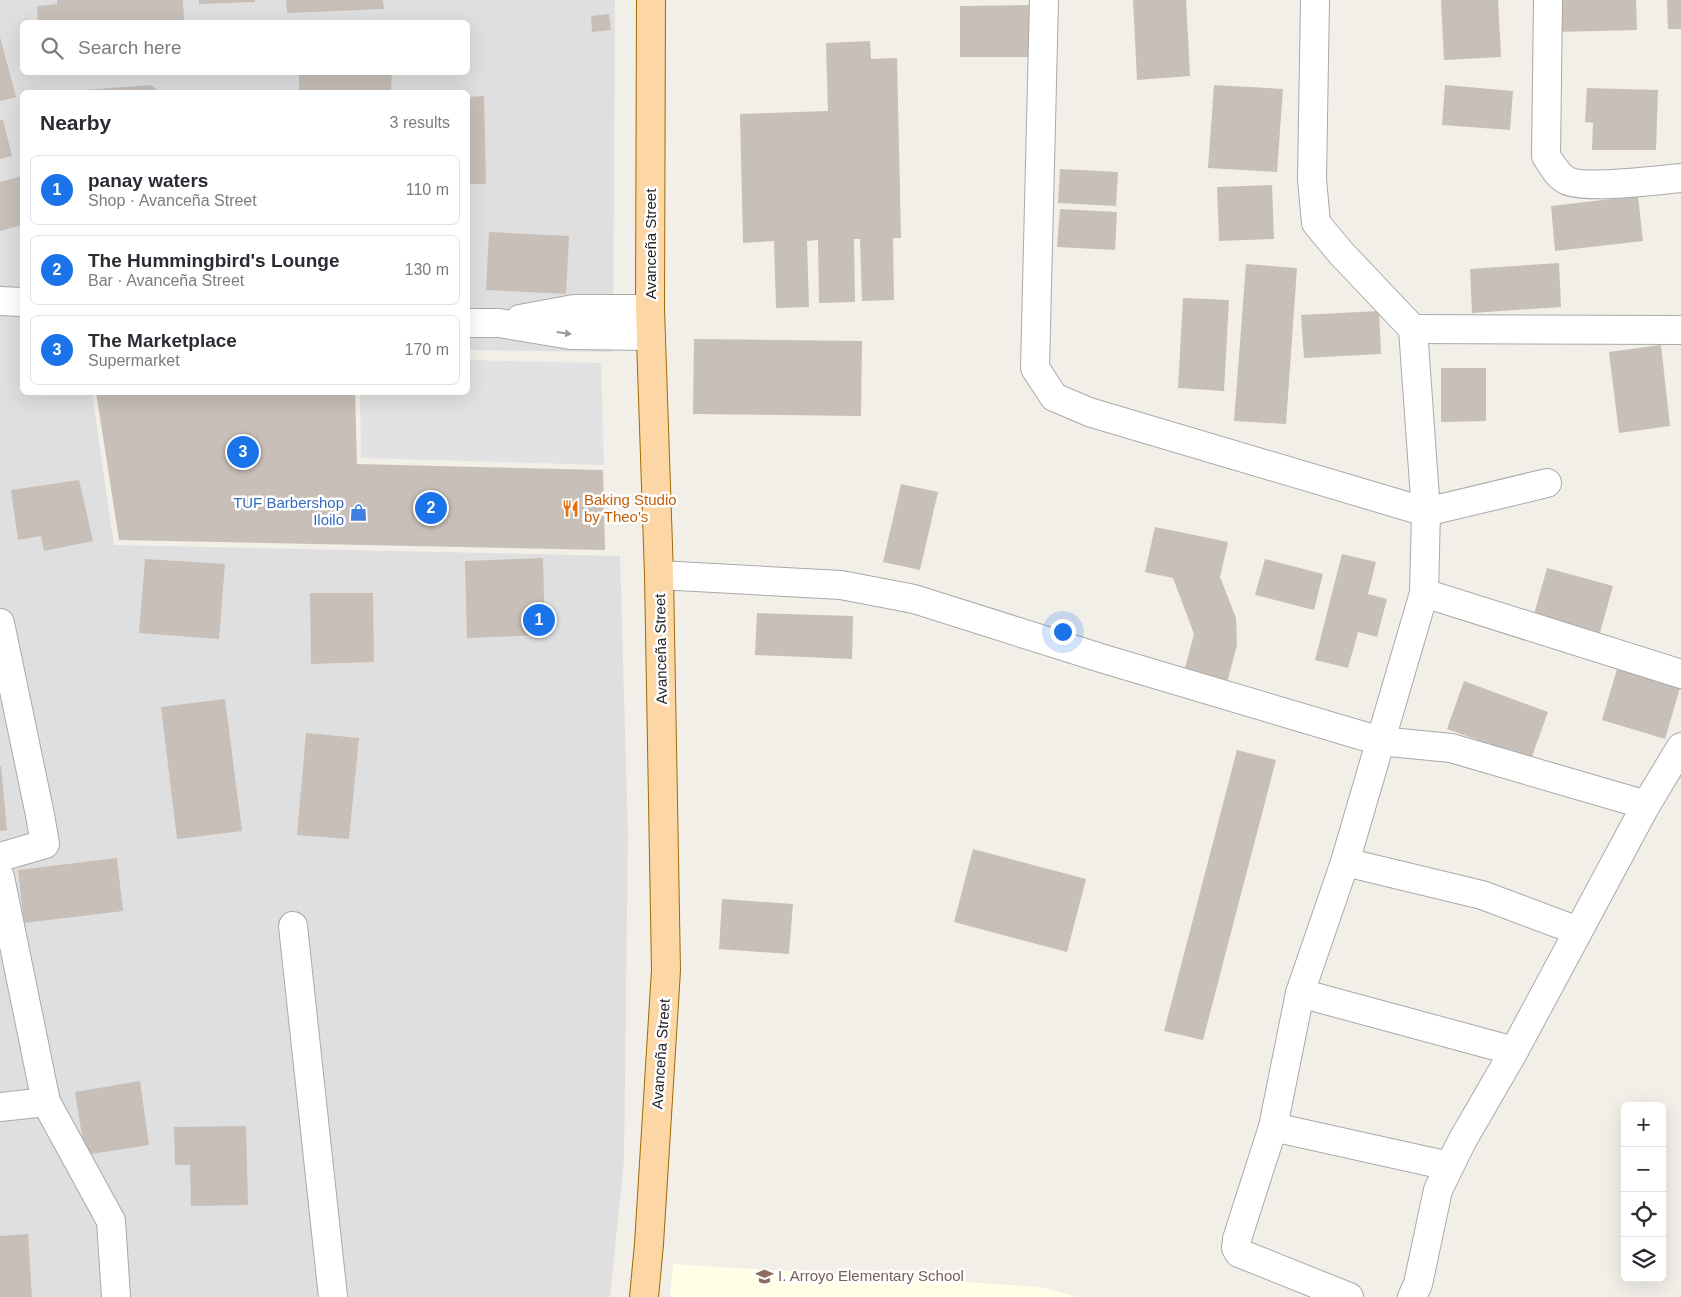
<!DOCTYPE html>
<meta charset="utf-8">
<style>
:root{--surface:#fff;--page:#f7f7f7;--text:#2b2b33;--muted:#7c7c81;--line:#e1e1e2;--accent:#1a73e8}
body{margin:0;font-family:Arial,sans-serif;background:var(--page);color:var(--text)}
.controls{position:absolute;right:15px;bottom:15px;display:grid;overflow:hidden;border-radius:8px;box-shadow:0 5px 20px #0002}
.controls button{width:45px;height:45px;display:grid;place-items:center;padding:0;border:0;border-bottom:1px solid var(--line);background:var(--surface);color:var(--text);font:25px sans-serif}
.you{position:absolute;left:1062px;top:631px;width:18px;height:18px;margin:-12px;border:4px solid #fff;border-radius:50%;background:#1a73e8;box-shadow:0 0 0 8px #1a73e833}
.badge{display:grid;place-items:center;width:32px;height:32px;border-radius:50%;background:var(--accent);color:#fff;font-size:16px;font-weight:700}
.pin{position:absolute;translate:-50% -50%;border:2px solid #fff;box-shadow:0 1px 5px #0006}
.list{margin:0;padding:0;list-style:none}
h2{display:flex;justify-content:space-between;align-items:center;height:65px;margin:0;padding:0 20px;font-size:21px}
h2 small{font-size:16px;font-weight:400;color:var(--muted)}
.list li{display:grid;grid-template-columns:32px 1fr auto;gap:15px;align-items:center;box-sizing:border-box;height:70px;margin:0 10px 10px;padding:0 10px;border:1px solid var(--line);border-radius:8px}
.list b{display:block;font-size:19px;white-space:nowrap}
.list p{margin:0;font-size:16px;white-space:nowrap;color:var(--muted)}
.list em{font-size:16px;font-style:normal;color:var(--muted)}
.icon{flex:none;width:28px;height:28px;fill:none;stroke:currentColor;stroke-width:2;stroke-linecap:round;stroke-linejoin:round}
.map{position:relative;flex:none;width:1681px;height:1297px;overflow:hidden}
.search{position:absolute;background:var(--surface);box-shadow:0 5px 20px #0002;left:20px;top:20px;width:450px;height:55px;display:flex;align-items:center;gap:12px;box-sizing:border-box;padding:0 18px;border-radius:8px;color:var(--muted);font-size:19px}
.panel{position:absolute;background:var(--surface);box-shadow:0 5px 20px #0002;left:20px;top:90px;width:450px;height:305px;border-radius:8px}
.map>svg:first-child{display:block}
.residential{fill:#e0dfdf;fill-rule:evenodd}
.education{fill:#ffffe5}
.parking{fill:#e2e2e2}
.building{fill:#c7bfb8}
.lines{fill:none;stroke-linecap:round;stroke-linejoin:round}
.minor-casing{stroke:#a9a9a9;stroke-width:30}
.major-casing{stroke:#a06b00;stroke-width:30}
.minor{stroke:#fff;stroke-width:28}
.major{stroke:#fcd6a4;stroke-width:28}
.oneway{fill:#9c9c9c}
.labels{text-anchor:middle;stroke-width:5;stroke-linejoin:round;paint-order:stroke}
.street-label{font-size:15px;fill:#222;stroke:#fff}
.food-label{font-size:15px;fill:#c56008;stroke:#fff;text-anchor:start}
.shop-label{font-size:15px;fill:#366cbe;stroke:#fff;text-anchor:end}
.education-label{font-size:15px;fill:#785e54;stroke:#fff;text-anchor:start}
</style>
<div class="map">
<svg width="1681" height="1297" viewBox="0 0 1681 1297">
<rect width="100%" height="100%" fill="#f2efe9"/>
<path class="residential" d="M0 0H615L613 352 468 350V92H22V392L92 393 114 545 620 556 628 834 624 1160 610 1297H0ZM22 22H468V72H22Z"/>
<path class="education" d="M673 1264 1040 1287 1079 1297H670Z"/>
<path class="parking" d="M468 360 601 363 604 465 361 458 360 393 468 392Z"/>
<g class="building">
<path d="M57 0H183L184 22H38L37 6 57 4Z"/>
<path d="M199 0H255V2L199 4Z"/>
<path d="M286 0H383L384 9 287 13Z"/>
<path d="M1133 0H1186L1190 76 1137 80Z"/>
<path d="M1441 0H1498L1501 57 1444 60Z"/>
<path d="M1554 0H1636L1637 30 1555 32Z"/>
<path d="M1667 0H1681V29H1668Z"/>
<path d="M1029 5V57H960V6Z"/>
<path d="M609 14 611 30 592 32 591 16Z"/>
<path d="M0 37 16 97 0 101Z"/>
<path d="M870 41 871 59 897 58 901 238H893L894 300 862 301 860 239H854L855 302 819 303 818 240 807 241 809 307 776 308 774 241 743 243 740 114 828 111 826 43Z"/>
<path d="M299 72H392L391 92H299Z"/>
<path d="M151 85 160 92H84V90Z"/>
<path d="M1214 85 1283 89 1277 172 1208 168Z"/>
<path d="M1445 85 1513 91 1510 130 1442 125Z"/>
<path d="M1587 88 1658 90 1656 150H1592L1593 123 1585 122Z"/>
<path d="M484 96 486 184H468V97Z"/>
<path d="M0 120H3L12 156 0 159Z"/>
<path d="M1060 169 1118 172 1116 206 1058 203Z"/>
<path d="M22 176V225L0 231V182Z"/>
<path d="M1272 185 1274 239 1219 241 1217 187Z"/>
<path d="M1638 196 1643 241 1555 251 1551 206Z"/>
<path d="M1060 209 1117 212 1115 250 1057 247Z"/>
<path d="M489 232 569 236 566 294 486 290Z"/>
<path d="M1559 263 1561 307 1472 313 1470 269Z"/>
<path d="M1246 264 1297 268 1286 424 1234 421Z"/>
<path d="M1183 298 1229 300 1224 391 1178 388Z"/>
<path d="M1379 311 1381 354 1304 358 1301 315Z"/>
<path d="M694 339 862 341 861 416 693 414Z"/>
<path d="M1661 345 1670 426 1619 433 1609 352Z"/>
<path d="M1441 368H1486V421L1441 422Z"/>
<path d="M96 392H355L357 464 603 470 605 550 119 540Z"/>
<path d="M79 480 93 541 44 551 41 536 18 540 11 490Z"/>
<path d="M901 484 938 492 920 570 883 562Z"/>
<path d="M1155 527 1228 542 1220 577 1236 618 1237 645 1227 683 1184 672 1194 634 1173 578 1145 572Z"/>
<path d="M1342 554 1376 562 1368 594 1387 599 1377 637 1358 632 1348 668 1315 660Z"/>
<path d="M543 558 545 635 467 638 465 561Z"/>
<path d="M145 559 225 564 219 639 139 633Z"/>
<path d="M1265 559 1323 574 1314 610 1255 595Z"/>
<path d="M1547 568 1613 586 1599 636 1533 618Z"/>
<path d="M310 593H373L374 662 311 664Z"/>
<path d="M757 613 853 616 852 659 755 655Z"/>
<path d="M1617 669 1680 688 1665 739 1602 720Z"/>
<path d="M1464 681 1548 712 1531 759 1447 729Z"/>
<path d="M225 699 242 831 177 839 161 707Z"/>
<path d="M306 733 359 738 349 839 297 835Z"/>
<path d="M1237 750 1276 760 1203 1040 1164 1031Z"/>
<path d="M0 766H1L7 830 0 831Z"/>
<path d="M973 849 1086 879 1067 952 954 922Z"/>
<path d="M117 858 123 911 24 923 18 870Z"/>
<path d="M722 899 793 904 789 954 719 949Z"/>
<path d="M140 1081 149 1145 85 1155 75 1092Z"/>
<path d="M246 1126 248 1205 191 1206 190 1165H175L174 1127Z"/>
<path d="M28 1234 32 1297H0V1236Z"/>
</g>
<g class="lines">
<defs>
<g id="minor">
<path d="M1044 0 1035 368 1054 397 1089 412 1426 512 1547 483"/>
<path d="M1315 0 1312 179 1316 223 1341 253 1413 329 1426 512 1424 593 1345 862 1300 993 1273 1127 1237 1239 1236 1248 1239 1253 1349 1297"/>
<path d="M1548 0 1546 156C1552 165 1557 175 1566 180 1582 190 1659 180 1681 178"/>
<path d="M0 301 22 302"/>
<path d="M520 319 574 309H650"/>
<path d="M468 323H499L571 335 651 336"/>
<path d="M1413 329 1681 330"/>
<path d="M659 575 841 585 914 599 1104 659 1380 741 1451 748 1646 805"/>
<path d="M1424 593 1681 674"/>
<path d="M0 623 40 815 45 844 0 857"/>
<path d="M1345 862 1482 895 1578 931"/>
<path d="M0 877 46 1102 111 1221 116 1297"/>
<path d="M293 926 333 1297"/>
<path d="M1300 993 1514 1051"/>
<path d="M0 1107 46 1102"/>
<path d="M1273 1127 1449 1166"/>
<path d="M1412 1297 1418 1284 1438 1190 1462 1141 1514 1051 1646 805 1681 747"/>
</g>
<path id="major" d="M644 1297 649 1244 666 970 659 575 650 309 651 0"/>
</defs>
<use href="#minor" class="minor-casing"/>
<use href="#major" class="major-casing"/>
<use href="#minor" class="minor"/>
<use href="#major" class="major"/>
</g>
<defs><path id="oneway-solid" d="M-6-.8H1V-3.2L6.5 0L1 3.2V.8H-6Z" transform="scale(1.25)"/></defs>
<use class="oneway" href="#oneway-solid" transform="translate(564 333) rotate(8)"/>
<defs>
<symbol id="restaurant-bare" viewBox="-9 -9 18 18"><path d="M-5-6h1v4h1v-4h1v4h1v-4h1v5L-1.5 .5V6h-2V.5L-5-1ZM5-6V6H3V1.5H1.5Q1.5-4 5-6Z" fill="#e8710a" stroke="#fff" stroke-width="2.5" paint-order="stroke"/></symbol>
<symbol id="shop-bare" viewBox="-9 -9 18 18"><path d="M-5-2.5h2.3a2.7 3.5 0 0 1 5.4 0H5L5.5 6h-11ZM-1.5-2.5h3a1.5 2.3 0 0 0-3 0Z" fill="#3f7fe0" stroke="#fff" stroke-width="2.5" paint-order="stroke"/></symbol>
<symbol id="school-bare" viewBox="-9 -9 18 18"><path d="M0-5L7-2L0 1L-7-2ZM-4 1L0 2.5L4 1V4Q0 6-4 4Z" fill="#8d6e63" stroke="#fff" stroke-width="2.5" paint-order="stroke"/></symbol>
</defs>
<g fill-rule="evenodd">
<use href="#restaurant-bare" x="558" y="496" width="25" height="25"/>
<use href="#shop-bare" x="346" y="500" width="25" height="25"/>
<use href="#school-bare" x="752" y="1264" width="25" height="25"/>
</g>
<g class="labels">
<g class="street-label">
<text transform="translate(651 244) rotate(-90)" y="5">Avanceña Street</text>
<text transform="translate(661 649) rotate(-91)" y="5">Avanceña Street</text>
<text transform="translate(661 1054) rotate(-86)" y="5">Avanceña Street</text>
</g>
<g class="food-label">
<text x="584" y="505">Baking Studio<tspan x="584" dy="17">by Theo's</tspan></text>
</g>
<g class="shop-label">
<text x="344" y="508">TUF Barbershop<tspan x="344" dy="17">Iloilo</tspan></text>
</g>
<g class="education-label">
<text x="778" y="1281">I. Arroyo Elementary School</text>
</g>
</g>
</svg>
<div class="controls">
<button>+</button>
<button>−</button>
<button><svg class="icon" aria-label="locate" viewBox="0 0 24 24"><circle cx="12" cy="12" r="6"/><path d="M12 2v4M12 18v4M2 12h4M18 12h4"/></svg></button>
<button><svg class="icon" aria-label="layers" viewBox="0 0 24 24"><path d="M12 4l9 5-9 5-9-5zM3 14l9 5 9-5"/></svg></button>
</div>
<div class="you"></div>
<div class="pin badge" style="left:539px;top:620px">1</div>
<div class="pin badge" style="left:431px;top:508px">2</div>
<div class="pin badge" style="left:243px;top:452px">3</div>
<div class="search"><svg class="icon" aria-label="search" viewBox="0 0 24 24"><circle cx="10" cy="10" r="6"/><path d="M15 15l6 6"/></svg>Search here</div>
<section class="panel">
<h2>Nearby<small>3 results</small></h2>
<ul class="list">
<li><span class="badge">1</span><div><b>panay waters</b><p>Shop · Avanceña Street</p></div><em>110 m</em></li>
<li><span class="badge">2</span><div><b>The Hummingbird's Lounge</b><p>Bar · Avanceña Street</p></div><em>130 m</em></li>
<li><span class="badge">3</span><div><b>The Marketplace</b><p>Supermarket</p></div><em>170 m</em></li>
</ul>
</section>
</div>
